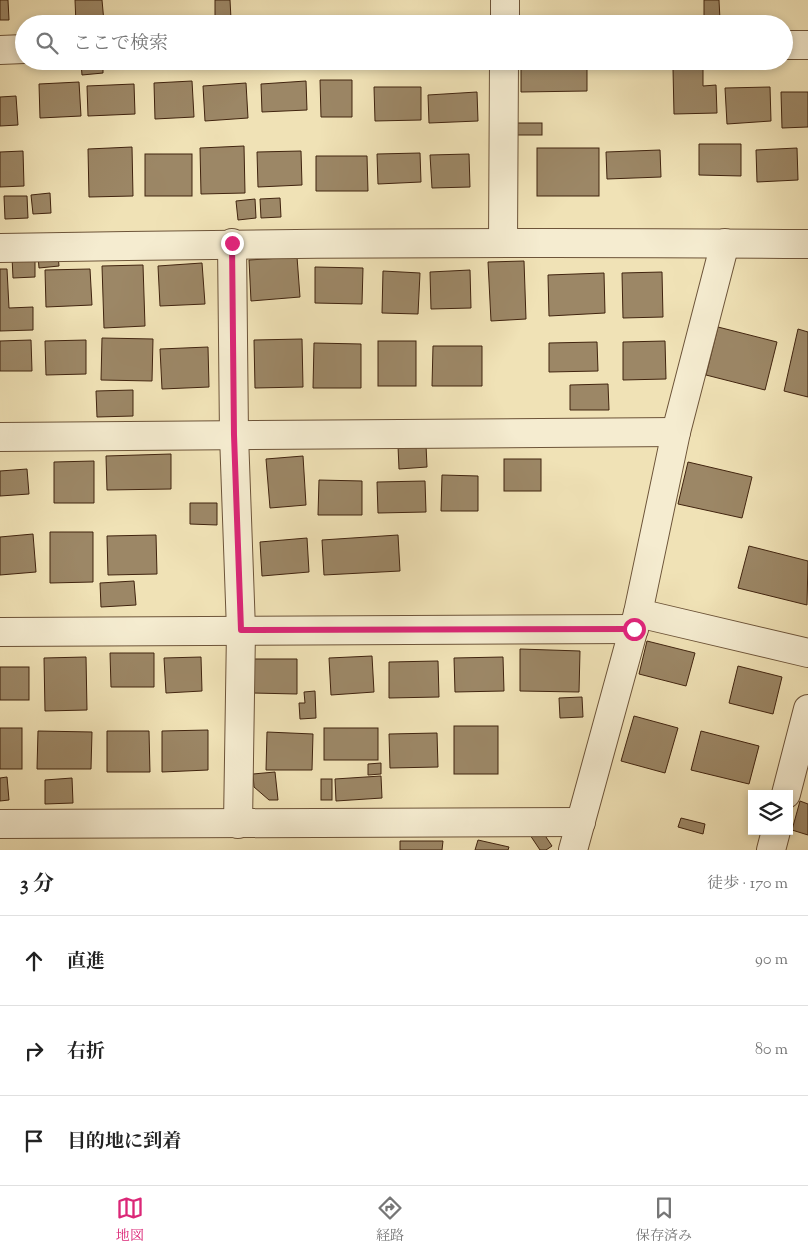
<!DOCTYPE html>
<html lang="ja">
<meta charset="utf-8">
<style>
:root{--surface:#fff;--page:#f6f6f6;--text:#222;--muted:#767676;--line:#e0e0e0;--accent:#db2777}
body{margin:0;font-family:"Sorts Mill Goudy","Noto Serif JP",serif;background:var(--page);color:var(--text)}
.controls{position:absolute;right:15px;bottom:15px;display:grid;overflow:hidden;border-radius:0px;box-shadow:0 2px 8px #0003}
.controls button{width:45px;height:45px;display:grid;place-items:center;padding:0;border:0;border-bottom:1px solid var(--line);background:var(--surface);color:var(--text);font:25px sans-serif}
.stop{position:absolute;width:15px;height:15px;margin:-11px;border:4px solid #db2777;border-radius:50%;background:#fff}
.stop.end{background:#db2777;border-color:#fff;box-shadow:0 1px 5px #0008}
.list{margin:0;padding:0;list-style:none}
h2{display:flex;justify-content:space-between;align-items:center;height:65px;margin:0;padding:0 20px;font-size:21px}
h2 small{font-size:16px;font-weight:400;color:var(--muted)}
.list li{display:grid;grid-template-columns:32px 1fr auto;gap:15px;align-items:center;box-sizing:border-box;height:90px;padding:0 20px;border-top:1px solid var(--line)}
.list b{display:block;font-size:19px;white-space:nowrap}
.list em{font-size:16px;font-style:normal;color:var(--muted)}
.icon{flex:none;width:28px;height:28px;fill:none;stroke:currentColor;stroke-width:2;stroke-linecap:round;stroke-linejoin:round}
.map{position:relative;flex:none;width:808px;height:850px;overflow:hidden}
.search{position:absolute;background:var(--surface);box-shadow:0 2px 8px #0003;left:15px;right:15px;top:15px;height:55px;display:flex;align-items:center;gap:12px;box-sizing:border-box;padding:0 18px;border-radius:28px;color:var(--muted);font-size:19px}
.sheet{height:335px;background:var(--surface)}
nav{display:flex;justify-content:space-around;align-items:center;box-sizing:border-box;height:70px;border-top:1px solid var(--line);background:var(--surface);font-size:14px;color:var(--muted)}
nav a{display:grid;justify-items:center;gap:2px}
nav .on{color:var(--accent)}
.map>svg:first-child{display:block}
.building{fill:#9c8766;stroke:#41240f}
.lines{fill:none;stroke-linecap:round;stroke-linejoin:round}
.street-casing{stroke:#6d5439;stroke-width:30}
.street{stroke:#f5ecd0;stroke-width:28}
.route{stroke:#db2777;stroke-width:6}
</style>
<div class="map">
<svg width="808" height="850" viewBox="0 0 808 850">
<rect width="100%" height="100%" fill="#f0e2b6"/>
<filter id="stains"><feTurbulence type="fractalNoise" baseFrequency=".004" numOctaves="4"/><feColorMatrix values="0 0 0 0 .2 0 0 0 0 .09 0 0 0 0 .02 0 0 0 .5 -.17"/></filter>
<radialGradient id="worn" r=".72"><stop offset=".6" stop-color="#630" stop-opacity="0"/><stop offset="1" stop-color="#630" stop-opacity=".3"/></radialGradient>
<g class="building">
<path d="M0 0H8L9 20H0Z"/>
<path d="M75 0H102L104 22 76 24Z"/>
<path d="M215 0H230L231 19 215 20Z"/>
<path d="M704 0H719L720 20H704Z"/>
<path d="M103 61V73L82 75 81 63Z"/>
<path d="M587 65V91L521 92V66Z"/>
<path d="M703 68V86L716 85 717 113 674 114 673 69Z"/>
<path d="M320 80H352V117H321Z"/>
<path d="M192 81 194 117 155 119 154 83Z"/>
<path d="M306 81 307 110 262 112 261 84Z"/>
<path d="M79 82 81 116 40 118 39 84Z"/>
<path d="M246 83 248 118 205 121 203 86Z"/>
<path d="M134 84 135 114 88 116 87 86Z"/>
<path d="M374 87H421V120L375 121Z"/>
<path d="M770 87 771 121 727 124 725 88Z"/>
<path d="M477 92 478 121 429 123 428 95Z"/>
<path d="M781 92H808V127L782 128Z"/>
<path d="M16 96 18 125 0 126V97Z"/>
<rect x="514" y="123" width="28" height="12"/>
<path d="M699 144H741V176L699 175Z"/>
<path d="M244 146 245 193 201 194 200 148Z"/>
<path d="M132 147 133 196 89 197 88 149Z"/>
<rect x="537" y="148" width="62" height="48"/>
<path d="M797 148 798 180 757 182 756 150Z"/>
<path d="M660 150 661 177 607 179 606 152Z"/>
<path d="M23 151 24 186 0 187V152Z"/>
<path d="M301 151 302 185 258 187 257 152Z"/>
<path d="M420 153 421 182 378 184 377 154Z"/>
<rect x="145" y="154" width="47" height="42"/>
<path d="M469 154 470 187 432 188 430 155Z"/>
<path d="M316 156H367L368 191H316Z"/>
<path d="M50 193 51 213 33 214 31 195Z"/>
<path d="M4 196H27L28 218 5 219Z"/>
<path d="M280 198 281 217 261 218 260 199Z"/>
<path d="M255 199 256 218 238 220 236 201Z"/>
<path d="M58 255 59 266 39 268 38 256Z"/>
<path d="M12 257H35V277L13 278Z"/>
<path d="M297 257 300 297 251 301 249 260Z"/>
<path d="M524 261 526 319 491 321 488 262Z"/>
<path d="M202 263 205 304 160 306 158 266Z"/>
<path d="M143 265 145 326 104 328 102 266Z"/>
<path d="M315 267 363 268 362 304 315 303Z"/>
<path d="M0 269H7L9 308 33 307V330L0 331Z"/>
<path d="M90 269 92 305 46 307 45 270Z"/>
<path d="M470 270 471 308 431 309 430 272Z"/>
<path d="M383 271 420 273 418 314 382 313Z"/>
<path d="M662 272 663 317 623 318 622 273Z"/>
<path d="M604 273 605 313 549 316 548 275Z"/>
<path d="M718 327 777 342 765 390 706 375Z"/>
<path d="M798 329 808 332V397L784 391Z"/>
<path d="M102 338 153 339 152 381 101 380Z"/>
<path d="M302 339 303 387 255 388 254 340Z"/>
<path d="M31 340 32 371H0V341Z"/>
<path d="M86 340V374L46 375 45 341Z"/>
<rect x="378" y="341" width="38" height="45"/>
<path d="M665 341 666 379 623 380V342Z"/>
<path d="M597 342 598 371 549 372V343Z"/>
<path d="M314 343 361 344V388H313Z"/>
<path d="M433 346H482V386H432Z"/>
<path d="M208 347 209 387 162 389 160 349Z"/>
<path d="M608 384 609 410H570V385Z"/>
<path d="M133 390V416L97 417 96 391Z"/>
<path d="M426 445 427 467 399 469 398 446Z"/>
<path d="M171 454V489L107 490 106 456Z"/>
<path d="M303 456 306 505 270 508 266 459Z"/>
<rect x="504" y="459" width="37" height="32"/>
<path d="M94 461V503H54V462Z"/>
<path d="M688 462 752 477 742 518 678 504Z"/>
<path d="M27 469 29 494 0 496V471Z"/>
<path d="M442 475 478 476V511H441Z"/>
<path d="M319 480 362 481V515H318Z"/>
<path d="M425 481 426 512 378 513 377 482Z"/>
<path d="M190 503H217V525L190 524Z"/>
<path d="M50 532H93V582L50 583Z"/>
<path d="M33 534 36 572 0 575V537Z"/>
<path d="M156 535 157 574 108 575 107 536Z"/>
<path d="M398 535 400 571 324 575 322 540Z"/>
<path d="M307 538 309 572 262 576 260 542Z"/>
<path d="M749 546 808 561 807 605 738 588Z"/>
<path d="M134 581 136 605 101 607 100 583Z"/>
<path d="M647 641 695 653 686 686 639 674Z"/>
<path d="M520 649 580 651 579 692 520 691Z"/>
<path d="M110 653H154V687H111Z"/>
<path d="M372 656 374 692 331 695 329 658Z"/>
<path d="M86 657 87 710 45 711 44 658Z"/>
<path d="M201 657 202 691 166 693 164 658Z"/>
<path d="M503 657 504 691 455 692 454 658Z"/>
<path d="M252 659H297V694L252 693Z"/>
<path d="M438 661 439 697 389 698V662Z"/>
<path d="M738 666 782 677 773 714 729 703Z"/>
<rect x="0" y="667" width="29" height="33"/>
<path d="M315 691 316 718 300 719 299 703H305L304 692Z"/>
<path d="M582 697 583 717 560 718 559 698Z"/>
<path d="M634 716 678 728 665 773 621 761Z"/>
<rect x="454" y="726" width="44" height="48"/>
<rect x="0" y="728" width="22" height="41"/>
<rect x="324" y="728" width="54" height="32"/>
<path d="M208 730V770L162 772V731Z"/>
<path d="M38 731 92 732 91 769H37Z"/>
<path d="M107 731H149L150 772H107Z"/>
<path d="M701 731 759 746 749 784 691 770Z"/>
<path d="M267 732 313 734 312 770H266Z"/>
<path d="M437 733 438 767 390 768 389 734Z"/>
<path d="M381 763V774L368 775V764Z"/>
<path d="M275 772 278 800H269L254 787 253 774Z"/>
<path d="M381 776 382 798 336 801 335 779Z"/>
<path d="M7 777 9 800 0 801V778Z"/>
<path d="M72 778 73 803 45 804V780Z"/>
<rect x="321" y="779" width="11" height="21"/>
<path d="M800 801 808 804V835L792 830Z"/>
<path d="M681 818 705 824 703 834 678 827Z"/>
<path d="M540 828 552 846 546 850H540L530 835Z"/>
<path d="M478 840 509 847 508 850H475Z"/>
<path d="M400 841H443L442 850H400Z"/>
</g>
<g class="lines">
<defs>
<g id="street">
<path d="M505 24V0"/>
<path d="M784 45H808"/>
<path d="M0 50 24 49"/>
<path d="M503 242 504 61"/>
<path d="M232 243 234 435 241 630 238 824"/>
<path d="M0 248C269 243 539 242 808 244"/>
<path d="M0 437 676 432"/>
<path d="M638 613 808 653"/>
<path d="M0 632 634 629"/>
<path d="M786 794 808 709"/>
<path d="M0 824 581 822"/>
<path d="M573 850 638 613 676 432 725 243"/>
<path d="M771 850 776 831"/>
</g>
</defs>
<use href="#street" class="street-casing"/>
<use href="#street" class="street"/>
</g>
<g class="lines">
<path class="route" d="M232 243 234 435 241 630 634 629"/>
</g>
<rect width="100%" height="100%" filter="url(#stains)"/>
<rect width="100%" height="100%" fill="url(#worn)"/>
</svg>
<div class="controls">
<button><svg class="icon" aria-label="layers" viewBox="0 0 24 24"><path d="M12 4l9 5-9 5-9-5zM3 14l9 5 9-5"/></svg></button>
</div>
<div class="stop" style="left:634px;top:629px"></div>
<div class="stop end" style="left:232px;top:243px"></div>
<div class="search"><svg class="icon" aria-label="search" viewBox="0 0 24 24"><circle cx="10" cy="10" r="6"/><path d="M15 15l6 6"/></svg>ここで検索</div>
</div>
<section class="sheet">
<h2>3 分<small>徒歩 · 170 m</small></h2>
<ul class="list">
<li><svg class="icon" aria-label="ahead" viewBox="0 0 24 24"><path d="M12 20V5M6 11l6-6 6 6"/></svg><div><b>直進</b></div><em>90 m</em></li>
<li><svg class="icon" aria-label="right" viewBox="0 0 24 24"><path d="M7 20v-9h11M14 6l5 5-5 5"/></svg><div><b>右折</b></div><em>80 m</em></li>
<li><svg class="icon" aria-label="arrive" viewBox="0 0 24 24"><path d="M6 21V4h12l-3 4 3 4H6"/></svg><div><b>目的地に到着</b></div></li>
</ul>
</section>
<nav>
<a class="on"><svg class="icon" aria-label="map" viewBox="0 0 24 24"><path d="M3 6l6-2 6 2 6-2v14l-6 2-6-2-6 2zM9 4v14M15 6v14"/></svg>地図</a>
<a><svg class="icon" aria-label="directions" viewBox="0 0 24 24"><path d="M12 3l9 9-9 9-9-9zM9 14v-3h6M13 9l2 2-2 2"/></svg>経路</a>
<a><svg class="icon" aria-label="saved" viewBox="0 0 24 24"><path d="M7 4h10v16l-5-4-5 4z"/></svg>保存済み</a>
</nav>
